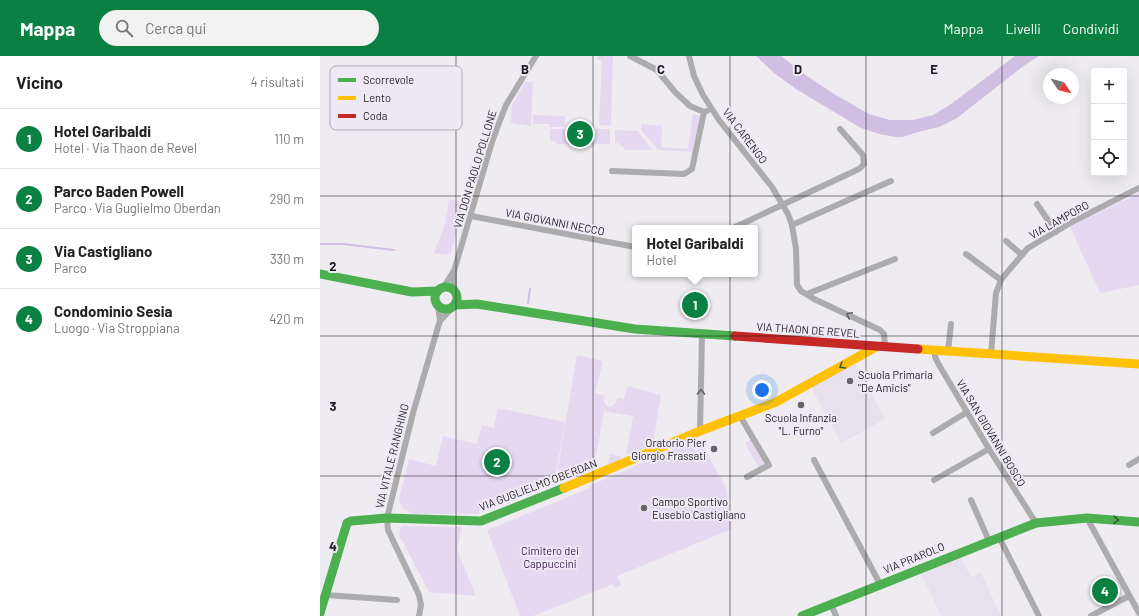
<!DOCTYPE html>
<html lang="it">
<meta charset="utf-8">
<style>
:root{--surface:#fff;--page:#f2f2f2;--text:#222;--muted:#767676;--line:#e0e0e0;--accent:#0b8043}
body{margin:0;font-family:Barlow,sans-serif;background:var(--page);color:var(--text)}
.controls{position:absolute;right:12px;top:12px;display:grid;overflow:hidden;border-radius:4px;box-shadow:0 4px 16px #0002}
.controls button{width:36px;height:36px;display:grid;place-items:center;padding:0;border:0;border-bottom:1px solid var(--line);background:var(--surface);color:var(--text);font:20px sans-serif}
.compass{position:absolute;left:723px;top:12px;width:36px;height:36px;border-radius:50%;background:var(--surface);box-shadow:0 4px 16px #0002;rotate:125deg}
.you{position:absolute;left:442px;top:334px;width:14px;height:14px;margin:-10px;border:3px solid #fff;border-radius:50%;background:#1a73e8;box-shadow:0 0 0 6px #1a73e833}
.badge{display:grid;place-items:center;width:26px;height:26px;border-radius:50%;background:var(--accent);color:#fff;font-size:13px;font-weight:700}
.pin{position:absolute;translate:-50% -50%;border:2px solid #fff;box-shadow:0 1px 4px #0006}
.popup{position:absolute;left:312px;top:169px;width:126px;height:52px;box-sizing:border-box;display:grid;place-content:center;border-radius:4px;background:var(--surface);filter:drop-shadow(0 1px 3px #0005);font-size:13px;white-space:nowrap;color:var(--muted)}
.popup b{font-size:15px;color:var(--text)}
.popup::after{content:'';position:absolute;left:50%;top:100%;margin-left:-8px;border:8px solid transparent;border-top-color:var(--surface)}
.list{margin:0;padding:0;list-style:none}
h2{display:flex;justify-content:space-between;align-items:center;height:52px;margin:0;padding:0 16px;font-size:17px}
h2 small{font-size:13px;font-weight:400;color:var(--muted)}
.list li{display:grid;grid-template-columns:26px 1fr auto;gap:12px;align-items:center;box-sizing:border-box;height:60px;padding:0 16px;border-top:1px solid var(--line)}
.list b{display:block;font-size:15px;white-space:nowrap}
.list p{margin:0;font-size:13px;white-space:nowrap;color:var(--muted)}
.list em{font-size:13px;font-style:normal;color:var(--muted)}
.icon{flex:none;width:22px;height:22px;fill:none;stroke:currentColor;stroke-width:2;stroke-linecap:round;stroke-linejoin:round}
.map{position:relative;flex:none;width:819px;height:560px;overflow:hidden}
header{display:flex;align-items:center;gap:24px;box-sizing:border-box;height:56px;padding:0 20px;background:var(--accent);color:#fff}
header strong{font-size:19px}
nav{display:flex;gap:22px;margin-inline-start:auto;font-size:14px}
.search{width:280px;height:36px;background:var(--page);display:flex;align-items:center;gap:10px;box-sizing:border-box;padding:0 14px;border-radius:22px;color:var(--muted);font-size:15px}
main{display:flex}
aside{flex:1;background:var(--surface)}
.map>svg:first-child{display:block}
.built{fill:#e7e1ed}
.green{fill:#e5d9f1}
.water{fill:#d0bfe2}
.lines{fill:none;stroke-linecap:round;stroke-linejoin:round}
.stream{stroke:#d0bfe2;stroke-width:2}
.street{stroke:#acabad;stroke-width:6}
.fast{stroke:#4caf50;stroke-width:9}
.slow{stroke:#ffc107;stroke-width:9}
.jam{stroke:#c62828;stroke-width:9}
.oneway{stroke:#646366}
.oneway2{stroke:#325e35}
.grid{fill:none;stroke:#1d1b1f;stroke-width:1;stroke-opacity:0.55}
.poi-dot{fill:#666468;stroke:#eee9f4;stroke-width:1.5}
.labels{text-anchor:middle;stroke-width:4;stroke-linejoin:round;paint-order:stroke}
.street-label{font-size:11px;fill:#1d1b1f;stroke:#eee9f4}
.poi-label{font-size:11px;fill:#1d1b1f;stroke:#eee9f4;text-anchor:start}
.park-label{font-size:11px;fill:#3d1d56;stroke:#eee9f4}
.key{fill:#eee9f4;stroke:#afabb4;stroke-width:1}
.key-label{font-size:11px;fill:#1d1b1f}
.grid-label{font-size:13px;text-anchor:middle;font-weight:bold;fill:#1d1b1f;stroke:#eee9f4;stroke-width:4;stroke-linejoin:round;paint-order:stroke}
</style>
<header>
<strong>Mappa</strong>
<div class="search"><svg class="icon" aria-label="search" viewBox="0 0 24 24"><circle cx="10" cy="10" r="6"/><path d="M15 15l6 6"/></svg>Cerca qui</div>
<nav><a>Mappa</a><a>Livelli</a><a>Condividi</a></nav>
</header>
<main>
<aside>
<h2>Vicino<small>4 risultati</small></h2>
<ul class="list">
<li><span class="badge">1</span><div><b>Hotel Garibaldi</b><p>Hotel · Via Thaon de Revel</p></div><em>110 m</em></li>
<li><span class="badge">2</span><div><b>Parco Baden Powell</b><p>Parco · Via Guglielmo Oberdan</p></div><em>290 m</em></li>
<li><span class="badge">3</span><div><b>Via Castigliano</b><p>Parco</p></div><em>330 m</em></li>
<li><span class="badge">4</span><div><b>Condominio Sesia</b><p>Luogo · Via Stroppiana</p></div><em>420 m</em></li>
</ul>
</aside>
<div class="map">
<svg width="819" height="560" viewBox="0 0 819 560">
<rect width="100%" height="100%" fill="#eeecf1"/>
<g class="built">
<path d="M535 307 565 363 521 387 491 331Z"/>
<path d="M640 500 651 521 661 517 681 560H621L601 517Z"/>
</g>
<g class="green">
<path d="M277 0H293L291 70 279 69 282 4H277Z"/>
<path d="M205 26H213L211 70 190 67 192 49Z"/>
<path d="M373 58 381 60 373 96 339 94 321 74 322 68 342 70 341 91 368 93Z"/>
<path d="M213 59 245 60V71H230V68H213Z"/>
<path d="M230 73H290V88H238L230 83Z"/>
<path d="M295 74 317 75 333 94H306L298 87H295Z"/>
<path d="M819 137V229L780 237 750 171Z"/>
<path d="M129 143 143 147V149L131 197 126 199 114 197 125 168Z"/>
<path d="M257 299 283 305 275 337 285 340 284 346 287 350 291 351 295 347 298 342 304 343 307 330 341 339 333 389 306 399 313 360 284 355 274 412 241 425 236 424Z"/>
<path d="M178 352 245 366 235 423 159 455V458H93L83 452 80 447 79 442 89 403 116 410 123 380 157 388 162 369 174 372Z"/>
<path d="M432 383 446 406 439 413 425 387Z"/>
<path d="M370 386 375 395 384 391 406 432 412 473 297 520 302 529 295 532 293 528 213 560H200L167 474 258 437 269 432V430Z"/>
<path d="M290 398 300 400 302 405 287 412Z"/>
<path d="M83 470 142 471 137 494 156 540 109 536 79 479 80 472Z"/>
</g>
<path class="water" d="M436 0H461L487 20 514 38 549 58 570 64H593L613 59 631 48 695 0H719L702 11 637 62 619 71 598 76 582 81H576L559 78 541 72 476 33 454 17Z"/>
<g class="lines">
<g class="stream">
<path d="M0 188H23L74 194"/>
<path d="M208 247 210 233"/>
</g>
<g class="street">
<path d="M310 0 337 14 355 36 370 50 384 56 387 55"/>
<path d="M369 0 374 20 383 39 399 64 452 131 468 158 472 169 476 193 477 229 481 235 494 243 560 274 564 278 565 291"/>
<path d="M292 115 364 118 372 113 384 56"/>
<path d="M717 148 736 176"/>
<path d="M151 160 315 191"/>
<path d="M472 169 571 125"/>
<path d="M413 172 539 113 544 108 543 99 520 73"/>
<path d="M686 185 702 199"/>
<path d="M646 198 681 224"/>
<path d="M134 217V234"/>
<path d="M123 232 134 215 172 86 179 67 186 49 216 0"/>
<path d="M487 238 575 203"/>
<path d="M118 249 120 265"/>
<path d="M615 294V301L619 309 669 393 716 467"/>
<path d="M628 295 631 268"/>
<path d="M671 298 676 237 681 224 689 214 708 192 752 166 819 132"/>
<path d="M420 360 449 409 427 421"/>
<path d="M380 375 382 278"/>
<path d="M613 377 647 356"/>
<path d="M494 404 560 528"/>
<path d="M809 409 819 403"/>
<path d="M614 424 669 393"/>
<path d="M651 444 669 485"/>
<path d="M767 462 819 557"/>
<path d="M679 481 719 560"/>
<path d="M6 539 77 544"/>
<path d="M511 548 516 560"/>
<path d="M99 560 101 549 99 539 68 474 67 462 93 357 118 271 120 265 132 252"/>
<path d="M771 560 809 540"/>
</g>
<g class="fast">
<path d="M0 218 92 236 118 235"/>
<circle cx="126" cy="242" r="11"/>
<path d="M135 249 157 248 315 273 415 280"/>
<path d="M0 557 27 467 31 465 67 462 161 465 244 432"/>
<path d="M482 560 716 467 767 462 819 466"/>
</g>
<g class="slow">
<path d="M598 293 819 308"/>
<path d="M244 432 380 375 456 346 556 291"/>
</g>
<path class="jam" d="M415 280 598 293"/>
</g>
<defs><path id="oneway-chevron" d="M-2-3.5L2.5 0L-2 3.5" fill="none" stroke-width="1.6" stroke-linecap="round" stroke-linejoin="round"/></defs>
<g class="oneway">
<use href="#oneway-chevron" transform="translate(529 259) rotate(-154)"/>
<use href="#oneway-chevron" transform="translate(381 336) rotate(-89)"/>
</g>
<g class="oneway2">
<use href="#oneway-chevron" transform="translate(522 310) rotate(150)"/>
<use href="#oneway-chevron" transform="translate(796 464) rotate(4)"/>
</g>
<path class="grid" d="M136 0V560M273 0V560M410 0V560M546 0V560M682 0V560M0 140H819M0 280H819M0 420H819"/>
<g class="poi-dot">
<circle cx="530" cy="325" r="4"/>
<circle cx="481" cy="349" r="4"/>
<circle cx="394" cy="393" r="4"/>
<circle cx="324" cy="452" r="4"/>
</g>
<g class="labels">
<g class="street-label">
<text transform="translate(425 80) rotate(53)" y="4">VIA CARENGO</text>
<text transform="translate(155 113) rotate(-73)" y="4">VIA DON PAOLO POLLONE</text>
<text transform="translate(739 164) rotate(-29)" y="4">VIA LAMPORO</text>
<text transform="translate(235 166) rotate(11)" y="4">VIA GIOVANNI NECCO</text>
<text transform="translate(488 274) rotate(4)" y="4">VIA THAON DE REVEL</text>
<text transform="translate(671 377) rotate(59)" y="4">VIA SAN GIOVANNI BOSCO</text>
<text transform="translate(72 400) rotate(-76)" y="4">VIA VITALE RANGHINO</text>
<text transform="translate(218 429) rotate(-21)" y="4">VIA GUGLIELMO OBERDAN</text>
<text transform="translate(594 502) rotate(-22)" y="4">VIA PRAROLO</text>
</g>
<g class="poi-label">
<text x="538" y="323">Scuola Primaria<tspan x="538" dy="13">"De Amicis"</tspan></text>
<text x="481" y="366" text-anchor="middle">Scuola Infanzia<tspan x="481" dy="13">"L. Furno"</tspan></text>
<text x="386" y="391" text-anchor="end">Oratorio Pier<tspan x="386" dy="13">Giorgio Frassati</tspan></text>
<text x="332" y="450">Campo Sportivo<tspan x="332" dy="13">Eusebio Castigliano</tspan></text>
</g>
<g class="park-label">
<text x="230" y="499">Cimitero dei<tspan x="230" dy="13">Cappuccini</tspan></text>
</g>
</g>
<rect x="10" y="10" width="132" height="64" rx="6" class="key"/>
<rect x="18" y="22" width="18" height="4" fill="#4caf50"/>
<rect x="18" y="40" width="18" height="4" fill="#ffc107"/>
<rect x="18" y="58" width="18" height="4" fill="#c62828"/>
<g class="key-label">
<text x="43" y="28">Scorrevole</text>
<text x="43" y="46">Lento</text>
<text x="43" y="64">Coda</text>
</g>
<g class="grid-label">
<text x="205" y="18">B</text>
<text x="341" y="18">C</text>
<text x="478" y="18">D</text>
<text x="614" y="18">E</text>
<text x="13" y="215">2</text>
<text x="13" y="355">3</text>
<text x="13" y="495">4</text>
</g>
</svg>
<div class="controls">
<button>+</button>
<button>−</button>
<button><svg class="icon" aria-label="locate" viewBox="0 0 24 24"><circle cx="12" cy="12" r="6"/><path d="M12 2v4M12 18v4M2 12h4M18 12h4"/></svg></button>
</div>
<svg class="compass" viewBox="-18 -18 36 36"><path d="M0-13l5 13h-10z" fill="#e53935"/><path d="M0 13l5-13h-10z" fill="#767676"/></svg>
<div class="you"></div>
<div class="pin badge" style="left:375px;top:249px">1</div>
<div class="popup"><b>Hotel Garibaldi</b>Hotel</div>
<div class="pin badge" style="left:177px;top:406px">2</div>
<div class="pin badge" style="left:260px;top:78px">3</div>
<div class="pin badge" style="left:785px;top:535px">4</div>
</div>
</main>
